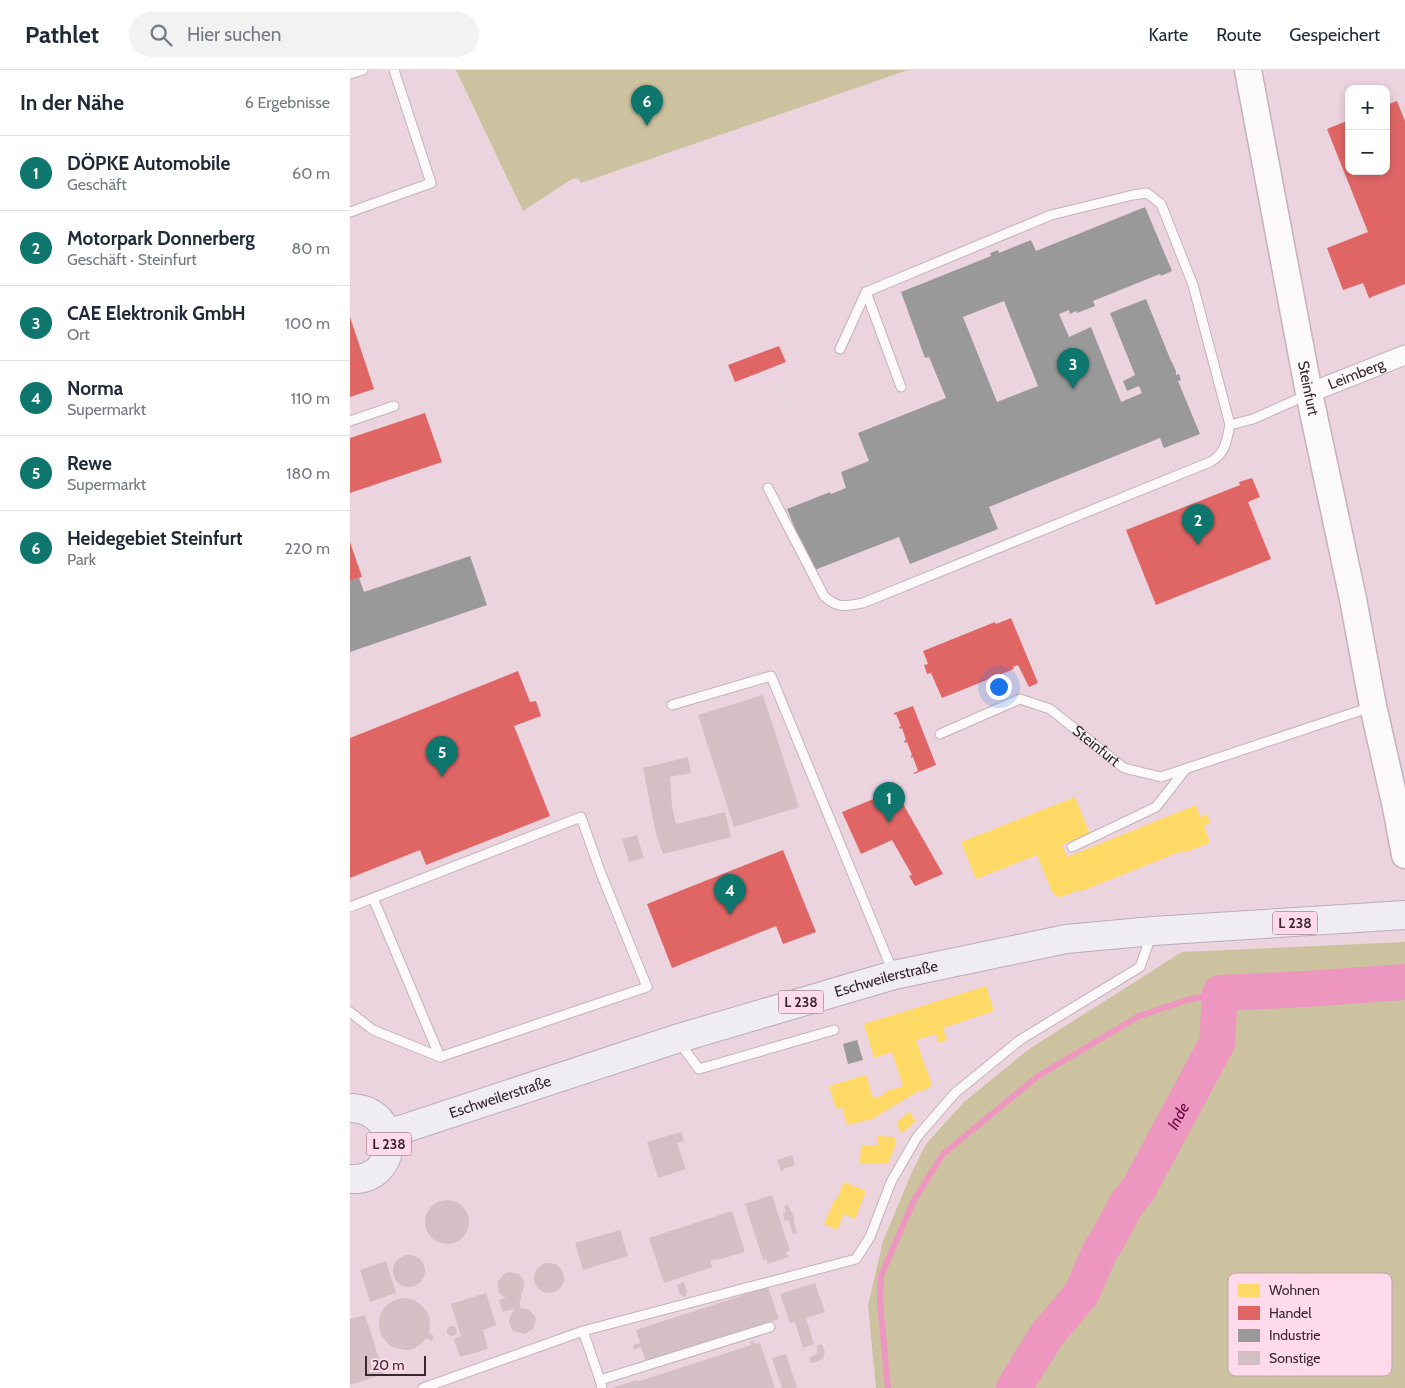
<!DOCTYPE html>
<html lang="de">
<meta charset="utf-8">
<style>
:root{--surface:#fff;--page:#f2f2f3;--text:#1f2937;--muted:#747a83;--line:#e0e1e3;--accent:#0f766e}
body{margin:0;font-family:Cabin,sans-serif;background:var(--page);color:var(--text)}
.controls{position:absolute;right:15px;top:15px;display:grid;overflow:hidden;border-radius:10px;box-shadow:0 2px 8px #0003}
.controls button{width:45px;height:45px;display:grid;place-items:center;padding:0;border:0;border-bottom:1px solid var(--line);background:var(--surface);color:var(--text);font:25px sans-serif}
.scale{position:absolute;left:15px;bottom:12px;width:61px;box-sizing:border-box;padding-left:5px;border:2px solid #39282f;border-top:0;font-size:14px;line-height:18px;white-space:nowrap;color:#39282f;-webkit-text-stroke:4px #ffdaea;paint-order:stroke}
.you{position:absolute;left:648px;top:616px;width:18px;height:18px;margin:-12px;border:4px solid #fff;border-radius:50%;background:#1a73e8;box-shadow:0 0 0 8px #1a73e833}
.badge{display:grid;place-items:center;width:32px;height:32px;border-radius:50%;background:var(--accent);color:#fff;font-size:16px;font-weight:700}
.pin{position:absolute;translate:-50% -41px;filter:drop-shadow(0 1px 2px #0008)}
.pin::after{content:'';position:absolute;top:26px;width:18px;height:15px;background:inherit;clip-path:polygon(0 0,100% 0,50% 100%)}
.list{margin:0;padding:0;list-style:none}
h2{display:flex;justify-content:space-between;align-items:center;height:65px;margin:0;padding:0 20px;font-size:21px}
h2 small{font-size:16px;font-weight:400;color:var(--muted)}
.list li{display:grid;grid-template-columns:32px 1fr auto;gap:15px;align-items:center;box-sizing:border-box;height:75px;padding:0 20px;border-top:1px solid var(--line)}
.list b{display:block;font-size:19px;white-space:nowrap}
.list p{margin:0;font-size:16px;white-space:nowrap;color:var(--muted)}
.list em{font-size:16px;font-style:normal;color:var(--muted)}
.icon{flex:none;width:28px;height:28px;fill:none;stroke:currentColor;stroke-width:2;stroke-linecap:round;stroke-linejoin:round}
.map{position:relative;flex:none;width:1055px;height:1318px;overflow:hidden}
header{display:flex;align-items:center;gap:30px;box-sizing:border-box;height:70px;padding:0 25px;background:var(--surface);border-bottom:1px solid var(--line)}
header strong{font-size:24px}
nav{display:flex;gap:28px;margin-inline-start:auto;font-size:18px}
.search{width:350px;height:45px;background:var(--page);display:flex;align-items:center;gap:12px;box-sizing:border-box;padding:0 18px;border-radius:28px;color:var(--muted);font-size:19px}
main{display:flex}
aside{flex:1;background:var(--surface)}
.map>svg:first-child{display:block}
.green{fill:#ccc29f}
.homes{fill:#ffd966}
.shops{fill:#e06666}
.industry{fill:#999;fill-rule:evenodd}
.lines{fill:none;stroke-linecap:round;stroke-linejoin:round}
.stream{stroke:#ed96c0;stroke-width:6}
.river{stroke:#ed96c0;stroke-width:36}
.building{fill:#d3bfc4}
.lane-casing{stroke:#c5b2ba;stroke-width:11}
.street-casing{stroke:#c5b2ba;stroke-width:21}
.secondary-casing{stroke:#c5b2ba;stroke-width:29}
.primary-casing{stroke:#baacbc;stroke-width:30}
.path{stroke:#e0d9dc;stroke-width:3;stroke-dasharray:4 4;stroke-linecap:butt}
.lane{stroke:#fcf9fa;stroke-width:9}
.street{stroke:#fcf9fa;stroke-width:19}
.secondary{stroke:#fcf9fa;stroke-width:26}
.primary{stroke:#f0ecf3;stroke-width:28}
.labels{text-anchor:middle;stroke-width:5;stroke-linejoin:round;paint-order:stroke}
.shield{fill:#ffdaea;stroke:#745d67;stroke-width:1}
.shield-label{font-size:14px;font-weight:bold;fill:#39282f}
.street-label{font-size:15px;fill:#39282f;stroke:#ffdaea}
.water-label{font-size:16px;font-style:italic;fill:#6a0042;stroke:#ffdaea}
.key{fill:#ffdaea;stroke:#c4a5b2;stroke-width:1}
.key-label{font-size:14px;fill:#39282f}
</style>
<header>
<strong>Pathlet</strong>
<div class="search"><svg class="icon" aria-label="search" viewBox="0 0 24 24"><circle cx="10" cy="10" r="6"/><path d="M15 15l6 6"/></svg>Hier suchen</div>
<nav><a>Karte</a><a>Route</a><a>Gespeichert</a></nav>
</header>
<main>
<aside>
<h2>In der Nähe<small>6 Ergebnisse</small></h2>
<ul class="list">
<li><span class="badge">1</span><div><b>DÖPKE Automobile</b><p>Geschäft</p></div><em>60 m</em></li>
<li><span class="badge">2</span><div><b>Motorpark Donnerberg</b><p>Geschäft · Steinfurt</p></div><em>80 m</em></li>
<li><span class="badge">3</span><div><b>CAE Elektronik GmbH</b><p>Ort</p></div><em>100 m</em></li>
<li><span class="badge">4</span><div><b>Norma</b><p>Supermarkt</p></div><em>110 m</em></li>
<li><span class="badge">5</span><div><b>Rewe</b><p>Supermarkt</p></div><em>180 m</em></li>
<li><span class="badge">6</span><div><b>Heidegebiet Steinfurt</b><p>Park</p></div><em>220 m</em></li>
</ul>
</aside>
<div class="map">
<svg width="1055" height="1318" viewBox="0 0 1055 1318">
<rect width="100%" height="100%" fill="#ecd4de"/>
<g class="green">
<path d="M106 0H558L231 113 228 108 222 109 173 141Z"/>
<path d="M1055 872V1318H526L518 1235 533 1171 562 1102 576 1074 614 1032 679 979 832 882Z"/>
</g>
<g class="homes">
<path d="M725 727 740 764 712 775 717 787 846 735 850 747 857 744 860 753 854 756 860 773 833 783 832 781 729 822V820L711 827 706 826 702 822 687 785 626 809 611 772Z"/>
<path d="M636 916 644 941 593 958 597 970 588 973 586 964 566 970 582 1015 571 1022 570 1020 522 1049 497 1055 492 1037 486 1039 479 1016 516 1005 523 1028 531 1026 537 1021 553 1016 542 982 524 988 514 954Z"/>
<path d="M559 1042 566 1051 553 1063 549 1059 547 1052Z"/>
<path d="M527 1066 545 1067V1076L538 1094 510 1093 511 1075H527Z"/>
<path d="M494 1112 516 1121 505 1149 494 1144 487 1160 474 1154 485 1129H487Z"/>
</g>
<g class="shops">
<path d="M1047 31 1055 51V214L1019 228 1013 213 993 220 977 178 1018 162 977 59 999 50V101H1036V35Z"/>
<path d="M0 247 24 319 0 327Z"/>
<path d="M429 276 436 292 385 312 378 295Z"/>
<path d="M75 343 92 392 0 423V368Z"/>
<path d="M902 408 910 427 898 432 921 489 806 535 776 460 890 415 889 412Z"/>
<path d="M0 472 12 507 0 511Z"/>
<path d="M661 548 688 613 679 617 668 595 663 597 664 599 592 628 581 603 577 604 574 595 578 594 573 581 645 552 646 554Z"/>
<path d="M168 601 180 632 186 631 191 646 164 656 200 746 76 795 70 780 0 808V668Z"/>
<path d="M563 636 586 695 564 704 563 703 568 701 563 687 561 688V686L562 685 557 672 555 673 554 671 556 670 552 658 550 659 549 657 551 656 546 644 544 645V643Z"/>
<path d="M545 720 593 804 565 816 559 806 562 805 542 770 511 784 492 742Z"/>
<path d="M433 780 466 862 433 874 426 856 322 898 297 834Z"/>
</g>
<g class="industry">
<path d="M795 137 822 201 811 206 810 204 743 231 745 236 727 243 726 241 720 244 719 240 709 244 719 267 741 257 771 332 792 323 789 316 777 321 773 311 785 305 760 243 796 229 821 291 822 292 826 301V305L829 304 831 310 828 311 850 364 814 378 810 368 639 437 648 459 560 494 549 467 462 501 437 439 480 422 481 424 496 418 491 402 519 391 508 363 596 328 579 287 575 288 551 222 641 186 640 183 648 180 649 183 681 170 686 181ZM654 231 688 316 647 332 613 247Z"/>
<path d="M120 486 137 535 0 582V511L9 508 14 522Z"/>
<path d="M507 970 513 990 498 994 493 974Z"/>
</g>
<g class="lines">
<path class="stream" d="M538 1318 530 1232 531 1206 564 1130 593 1084 688 1006 789 946 837 930 870 923"/>
<path class="river" id="s1" d="M664 1318 696 1266 732 1223 750 1181 759 1167 777 1133 788 1120 867 973 870 923 956 919 1055 912"/>
</g>
<g class="building">
<path d="M413 625 449 737 384 757 348 645Z"/>
<path d="M338 687 341 703 320 707 322 736 326 754 375 742 381 767 313 784 306 764 293 698Z"/>
<path d="M287 765 294 788 279 792 272 769Z"/>
<path d="M331 1062 334 1071 327 1073 336 1099 308 1108 297 1072Z"/>
<path d="M442 1085 445 1095 433 1099 434 1101H431L427 1090Z"/>
<path d="M422 1125 440 1181 436 1182 438 1187 418 1194 416 1189 413 1190 395 1134Z"/>
<circle cx="97" cy="1152" r="22"/>
<path d="M438 1135 445 1149H443L447 1163 443 1164 439 1150 435 1151 433 1143 436 1142 434 1136Z"/>
<path d="M382 1141 395 1182 367 1190V1189L360 1191 362 1197 314 1213 299 1168Z"/>
<path d="M270 1160 278 1186 233 1200 225 1173Z"/>
<circle cx="59" cy="1201" r="16"/>
<path d="M36 1191 46 1223 20 1232 10 1200Z"/>
<circle cx="199" cy="1208" r="15"/>
<path d="M159 1202 169 1204 172 1208 174 1212V1217L171 1224 172 1229 169 1230 171 1238 178 1239 185 1246 186 1250 183 1259 175 1264 166 1262 162 1260 159 1251 160 1247 164 1239 153 1242 149 1230 156 1228 151 1225 148 1221V1211L154 1204Z"/>
<path d="M334 1212 337 1223H336V1226L332 1227V1225H330L327 1215Z"/>
<path d="M465 1213 475 1242 456 1248 464 1274 453 1278 445 1252 440 1253 430 1224Z"/>
<path d="M418 1217 429 1249 296 1291 291 1277 284 1280 283 1275 290 1273 286 1260Z"/>
<path d="M136 1223 146 1255 133 1260 138 1279 110 1287 104 1269 111 1266 101 1234Z"/>
<path d="M55 1228 64 1230 72 1236 78 1243 80 1251 79 1263 84 1266 82 1271 76 1268 71 1274 63 1279 58 1280 49 1279 40 1276 31 1265 29 1256 30 1245 35 1237 40 1233 47 1229Z"/>
<path d="M15 1245 34 1304 0 1315V1249Z"/>
<circle cx="102" cy="1261" r="5"/>
<path d="M404 1271 405 1274 410 1273 425 1318H262L287 1310V1312L401 1275 400 1272Z"/>
<path d="M472 1274 475 1282 473 1289 462 1293 459 1292 460 1287 467 1284V1276Z"/>
<path d="M436 1284 447 1318H432L422 1288Z"/>
</g>
<g class="lines">
<defs>
<g id="lane">
<path d="M0 4 13 0"/>
<path d="M0 142 81 113 44 0"/>
<path d="M490 279 516 222"/>
<path d="M551 317 516 222 701 145 783 125 797 123 811 134 843 215 880 355 903 349 957 325"/>
<path d="M0 351 44 336"/>
<path d="M418 418 474 526C488 539 495 536 513 533L860 392C876 383 876 372 880 355"/>
<path d="M322 635 421 606 543 902"/>
<path id="s2" d="M590 664 670 629 700 639 774 698 811 707 1021 637"/>
<path d="M722 777 806 737 835 700"/>
<path d="M23 828 90 987"/>
<path d="M0 837 231 747 250 801 297 917 90 987 23 960 0 942"/>
<path d="M328 971 349 999 484 960"/>
<path d="M250 1310 420 1257"/>
<path d="M73 1318 233 1261"/>
<path d="M252 1318 250 1310 233 1261 506 1189 520 1167 541 1112 567 1067 605 1023 670 970 790 897 801 866"/>
</g>
<g id="street">
<path id="s3" d="M959 323 1055 285"/>
</g>
<g id="secondary">
<path id="s4" d="M898 0 959 323 1003 529 1023 636 1046 737 1055 785"/>
</g>
<g id="primary">
<path d="M0 1038C53 1039 50 1112 0 1109"/>
<path id="s5" d="M38 1064 326 969 544 905 716 869 803 861 1055 845"/>
</g>
</defs>
<use href="#lane" class="lane-casing"/>
<use href="#street" class="street-casing"/>
<use href="#secondary" class="secondary-casing"/>
<use href="#primary" class="primary-casing"/>
<g class="path">
<path d="M506 163 521 205"/>
<path d="M428 307 449 360"/>
</g>
<use href="#lane" class="lane"/>
<use href="#street" class="street"/>
<use href="#secondary" class="secondary"/>
<use href="#primary" class="primary"/>
</g>
<g class="labels">
<g class="shield">
<rect x="922.5" y="841.5" width="45" height="23" rx="4"/>
<rect x="428.5" y="920.5" width="45" height="23" rx="4"/>
<rect x="16.5" y="1062.5" width="45" height="23" rx="4"/>
</g>
<g class="shield-label">
<text x="945" y="858">L 238</text>
<text x="451" y="937">L 238</text>
<text x="39" y="1079">L 238</text>
</g>
<g class="street-label">
<text dy="5" stroke="none"><textPath href="#s3" startOffset="51">Leimberg</textPath></text>
<text dy="5" stroke="none"><textPath href="#s4" startOffset="324">Steinfurt</textPath></text>
<text dy="5" stroke="none"><textPath href="#s2" startOffset="178">Steinfurt</textPath></text>
<text dy="5" stroke="none"><textPath href="#s5" startOffset="522">Eschweilerstraße</textPath></text>
<text dy="5" stroke="none"><textPath href="#s5" startOffset="118">Eschweilerstraße</textPath></text>
</g>
<g class="water-label">
<text dy="6" stroke="none"><textPath href="#s1" startOffset="319">Inde</textPath></text>
</g>
</g>
<rect x="878" y="1203" width="164" height="103" rx="8" class="key"/>
<rect x="888" y="1214" width="22" height="13" fill="#ffd966"/>
<rect x="888" y="1236" width="22" height="14" fill="#e06666"/>
<rect x="888" y="1259" width="22" height="13" fill="#999"/>
<rect x="888" y="1281" width="22" height="14" fill="#d3bfc4"/>
<g class="key-label">
<text x="919" y="1225">Wohnen</text>
<text x="919" y="1248">Handel</text>
<text x="919" y="1270">Industrie</text>
<text x="919" y="1293">Sonstige</text>
</g>
</svg>
<div class="controls">
<button>+</button>
<button>−</button>
</div>
<div class="scale">20 m</div>
<div class="you"></div>
<div class="pin badge" style="left:539px;top:753px">1</div>
<div class="pin badge" style="left:848px;top:475px">2</div>
<div class="pin badge" style="left:723px;top:319px">3</div>
<div class="pin badge" style="left:380px;top:845px">4</div>
<div class="pin badge" style="left:92px;top:707px">5</div>
<div class="pin badge" style="left:297px;top:56px">6</div>
</div>
</main>
